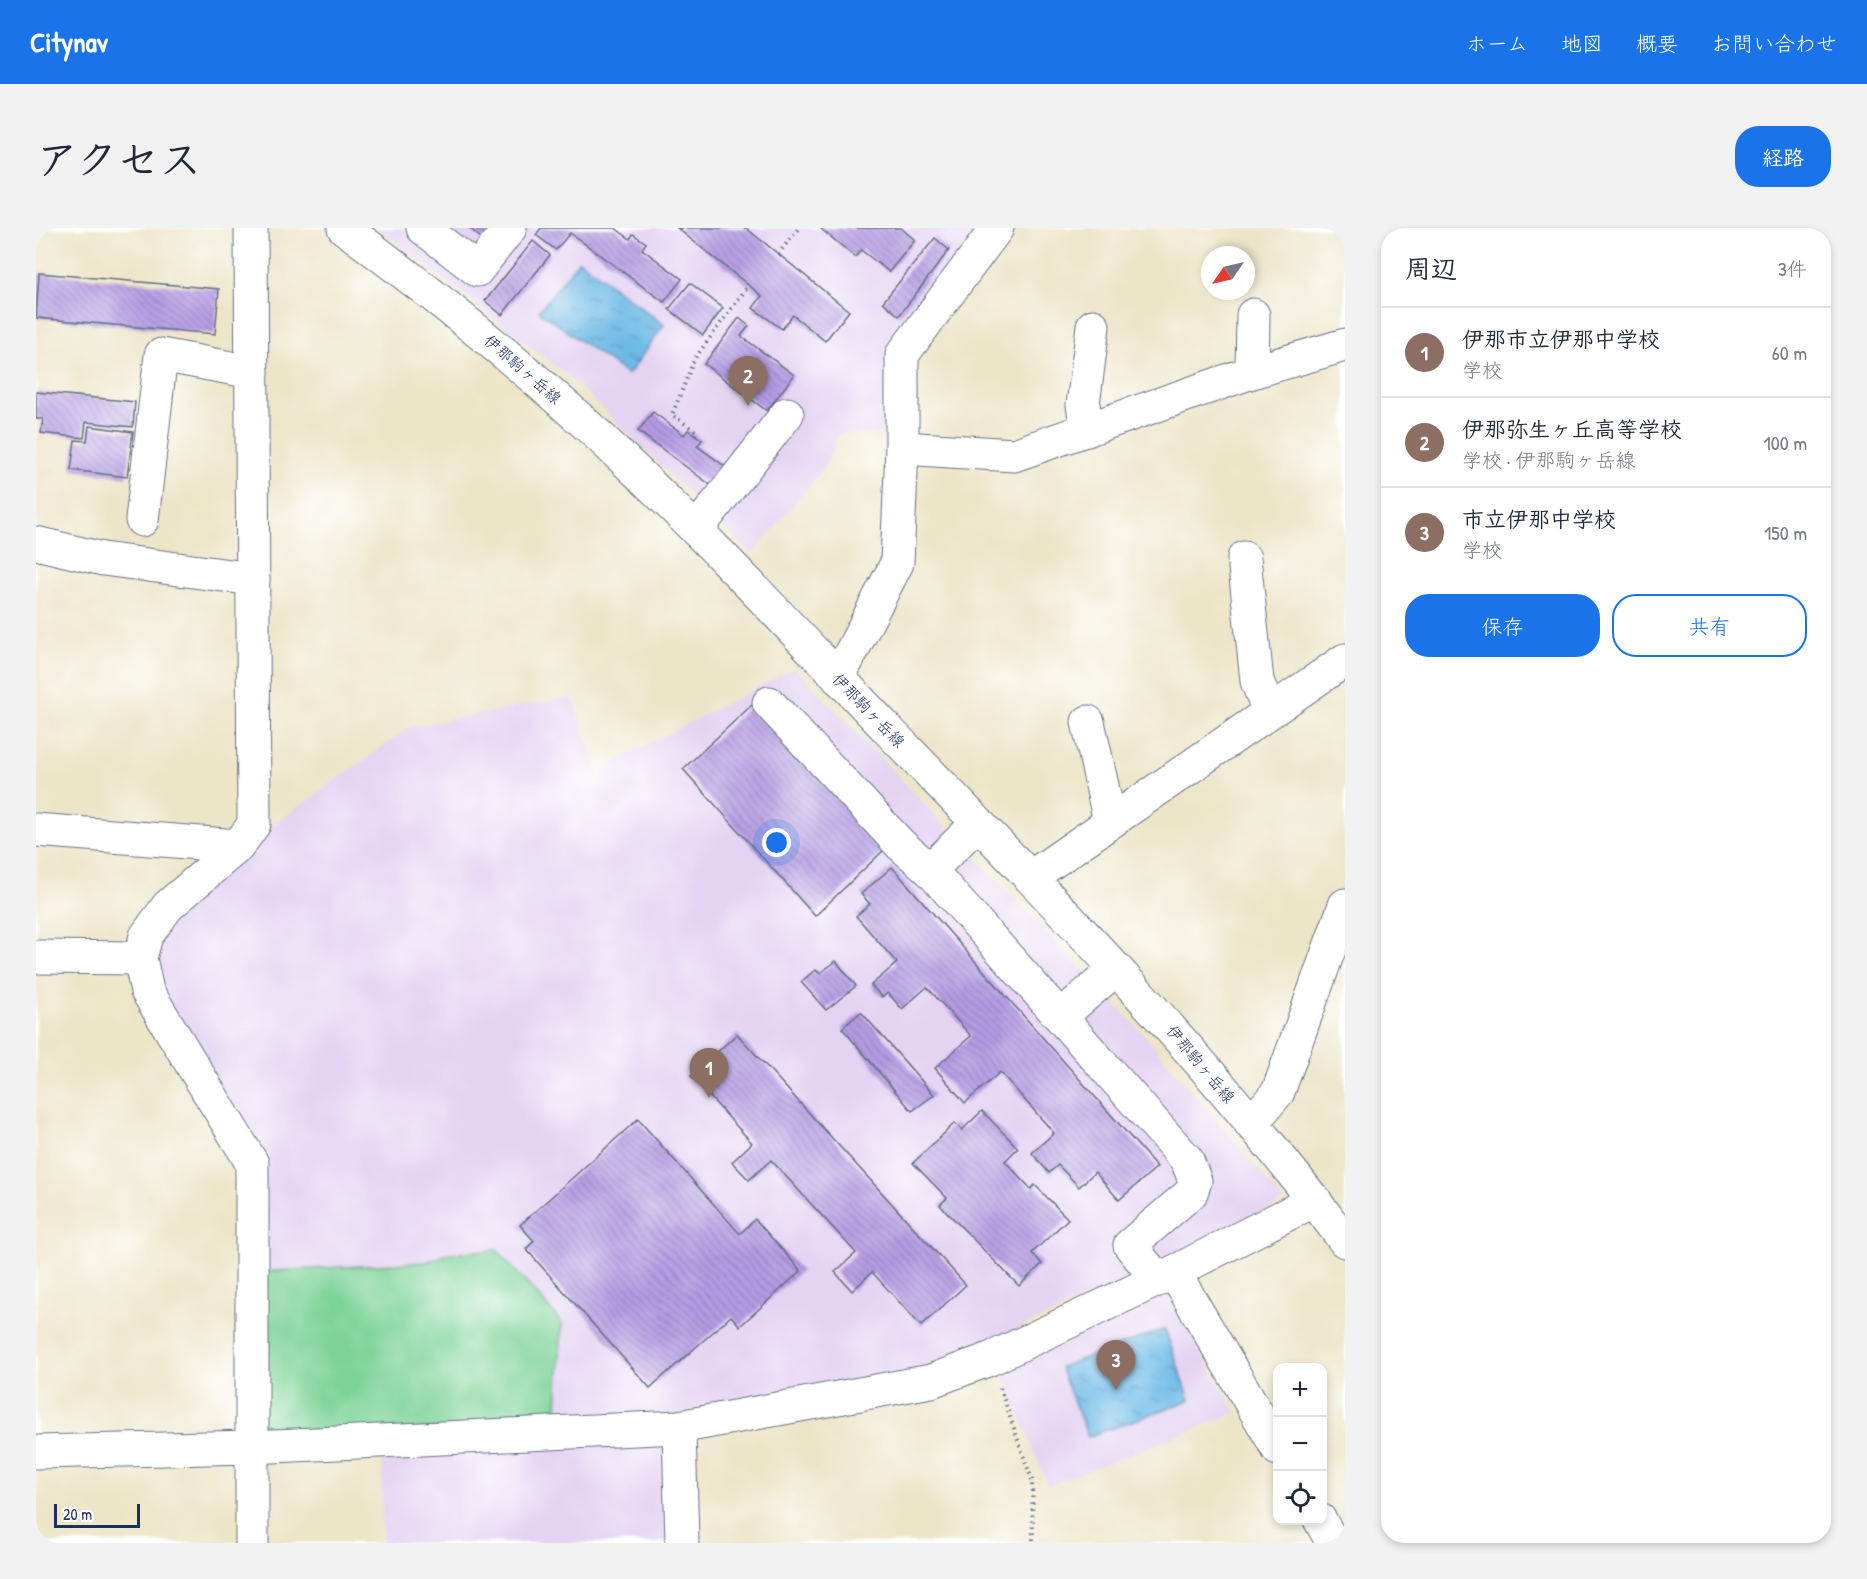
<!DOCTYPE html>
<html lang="ja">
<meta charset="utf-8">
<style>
:root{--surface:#fff;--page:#f2f2f3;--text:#1f2937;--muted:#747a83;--line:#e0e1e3;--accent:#1a73e8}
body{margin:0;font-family:"Patrick Hand","Klee One",sans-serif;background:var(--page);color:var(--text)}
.controls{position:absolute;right:18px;bottom:18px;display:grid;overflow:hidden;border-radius:12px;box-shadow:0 3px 9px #0003}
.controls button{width:54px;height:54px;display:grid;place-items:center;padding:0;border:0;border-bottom:2px solid var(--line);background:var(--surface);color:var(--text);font:30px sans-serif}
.compass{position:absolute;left:1165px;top:18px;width:54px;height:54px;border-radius:50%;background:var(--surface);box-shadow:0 3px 9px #0003;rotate:236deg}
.scale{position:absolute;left:18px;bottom:15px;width:86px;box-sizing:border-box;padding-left:6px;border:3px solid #1b2f5e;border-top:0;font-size:16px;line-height:21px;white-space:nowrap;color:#1b2f5e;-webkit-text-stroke:4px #fff;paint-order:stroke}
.you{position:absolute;left:741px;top:615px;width:21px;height:21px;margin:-15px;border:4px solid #fff;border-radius:50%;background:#1a73e8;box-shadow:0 0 0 9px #1a73e833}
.badge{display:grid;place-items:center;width:39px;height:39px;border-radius:50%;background:var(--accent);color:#fff;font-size:20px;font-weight:700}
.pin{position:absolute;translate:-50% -50px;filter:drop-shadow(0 2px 3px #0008)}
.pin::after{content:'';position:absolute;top:32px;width:21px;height:18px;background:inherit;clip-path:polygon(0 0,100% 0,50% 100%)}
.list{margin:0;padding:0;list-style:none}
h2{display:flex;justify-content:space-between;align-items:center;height:78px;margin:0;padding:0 24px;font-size:26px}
h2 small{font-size:20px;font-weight:400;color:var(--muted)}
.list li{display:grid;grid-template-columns:39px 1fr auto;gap:18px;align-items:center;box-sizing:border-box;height:90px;padding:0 24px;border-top:2px solid var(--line)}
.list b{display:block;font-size:22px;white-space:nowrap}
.list p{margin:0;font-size:20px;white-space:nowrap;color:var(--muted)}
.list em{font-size:20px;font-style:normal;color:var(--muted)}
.actions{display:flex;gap:12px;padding:18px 24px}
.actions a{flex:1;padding:14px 0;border:2px solid var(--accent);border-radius:24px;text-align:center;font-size:21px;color:var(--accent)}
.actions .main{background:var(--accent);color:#fff}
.icon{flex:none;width:33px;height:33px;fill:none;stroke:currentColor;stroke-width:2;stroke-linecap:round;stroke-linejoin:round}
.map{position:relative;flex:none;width:1309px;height:1315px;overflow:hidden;border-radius:24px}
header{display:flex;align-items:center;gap:36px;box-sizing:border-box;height:84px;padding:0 30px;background:var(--accent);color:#fff}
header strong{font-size:28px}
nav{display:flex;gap:33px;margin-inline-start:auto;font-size:21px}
.intro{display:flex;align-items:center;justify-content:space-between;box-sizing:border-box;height:144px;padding:0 36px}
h1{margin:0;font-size:42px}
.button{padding:15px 27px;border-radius:24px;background:var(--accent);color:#fff;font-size:21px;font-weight:700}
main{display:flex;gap:36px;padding:0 36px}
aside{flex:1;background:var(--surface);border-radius:24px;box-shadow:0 3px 9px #0003}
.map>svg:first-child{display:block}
.built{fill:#e4d3f2}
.pitch{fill:#7dd397;stroke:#4c817a;stroke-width:1.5}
.water{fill:url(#water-ripples);stroke:#4474a2;stroke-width:1.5}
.building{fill:url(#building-back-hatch)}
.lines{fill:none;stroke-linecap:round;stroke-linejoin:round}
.minor-casing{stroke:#646f83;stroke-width:35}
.major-casing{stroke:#646f83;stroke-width:35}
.path{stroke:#646f83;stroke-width:4;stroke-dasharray:1.5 4.5;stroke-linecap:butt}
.minor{stroke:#fff;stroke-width:33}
.major{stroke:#fff;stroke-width:33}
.labels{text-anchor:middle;stroke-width:5;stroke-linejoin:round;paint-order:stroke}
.street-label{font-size:16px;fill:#1b2f5e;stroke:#fff}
</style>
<header>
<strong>Citynav</strong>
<nav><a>ホーム</a><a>地図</a><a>概要</a><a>お問い合わせ</a></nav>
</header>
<div class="intro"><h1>アクセス</h1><a class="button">経路</a></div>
<main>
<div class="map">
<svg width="1309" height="1315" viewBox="0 0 1309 1315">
<defs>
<pattern id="water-ripples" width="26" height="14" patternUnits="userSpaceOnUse" patternTransform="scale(1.5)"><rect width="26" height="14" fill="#6cbae6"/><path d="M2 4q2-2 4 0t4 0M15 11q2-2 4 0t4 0" fill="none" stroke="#5898be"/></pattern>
<pattern id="building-back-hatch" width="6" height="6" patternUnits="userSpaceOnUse" patternTransform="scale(1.5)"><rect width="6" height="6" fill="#b69de4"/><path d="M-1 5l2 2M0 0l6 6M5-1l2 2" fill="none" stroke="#9380bc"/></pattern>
</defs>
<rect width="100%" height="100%" fill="#fff"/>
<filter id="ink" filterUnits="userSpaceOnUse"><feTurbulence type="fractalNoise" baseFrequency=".0167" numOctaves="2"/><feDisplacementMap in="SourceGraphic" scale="12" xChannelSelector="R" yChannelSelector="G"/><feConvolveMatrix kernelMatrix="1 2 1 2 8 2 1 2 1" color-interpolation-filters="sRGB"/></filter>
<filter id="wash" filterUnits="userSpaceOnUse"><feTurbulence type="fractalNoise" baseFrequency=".008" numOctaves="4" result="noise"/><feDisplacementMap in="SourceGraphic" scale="24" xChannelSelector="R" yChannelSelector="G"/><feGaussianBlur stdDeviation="1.35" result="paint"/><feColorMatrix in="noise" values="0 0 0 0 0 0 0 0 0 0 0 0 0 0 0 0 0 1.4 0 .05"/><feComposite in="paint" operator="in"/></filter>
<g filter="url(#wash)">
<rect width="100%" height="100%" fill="#ede5c8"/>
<g class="built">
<path d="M341 0H948L866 112 858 205 803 206 789 239 716 327 535 150Z"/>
<path d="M759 440 1111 810 1248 973 1141 1030 892 1141 659 1186 236 1208 223 951 111 731 133 690 227 604 374 499 536 469 562 542Z"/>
<path d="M1132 1067 1200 1185 1012 1258 964 1138Z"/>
<path d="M627 1208 635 1315H346V1221Z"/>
</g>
<path class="pitch" d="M461 1022 526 1095 520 1195 236 1208 226 1197 224 1044 390 1034 415 1025Z"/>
<g class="water">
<path d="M543 32 628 97 592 147 503 83Z"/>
<path d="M1129 1101 1154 1172 1052 1209 1024 1139Z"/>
</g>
<g id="blocks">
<g class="building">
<path d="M433 0H463L451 15Z"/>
<path d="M505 0H579L594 11 597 6 610 15 606 21 646 51 628 74 534 5 520 22 500 7Z"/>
<path d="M641 0H710L813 83 789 113 757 87 746 101 717 80 726 68Z"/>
<path d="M784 0H865L879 12 853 44 825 22 819 29Z"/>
<path d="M899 10 913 22 863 88 847 74Z"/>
<path d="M497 13 514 27 466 87 449 73Z"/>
<path d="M3 45 183 61 179 106 0 90Z"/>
<path d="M654 55 687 80 667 107 633 81Z"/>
<path d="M703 90 713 98 705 108 758 147 731 183 668 136Z"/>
<path d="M0 164 99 174 97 199 50 194 48 210 5 205 7 191H0Z"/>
<path d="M617 184 648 207 652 202 666 212 661 218 690 239 676 258 602 203Z"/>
<path d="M53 198 97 204 91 249 35 242 39 212 51 213Z"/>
<path d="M718 475 850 620 779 688 647 541Z"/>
<path d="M856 639 1121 939 1083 972 1059 944 1043 959 1022 937 1013 945 996 925 1018 905 964 844 929 875 899 840 935 808 891 759 866 781 852 765 846 769 835 757 861 735 820 688 834 676 825 666Z"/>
<path d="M800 733 820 758 790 782 765 754 779 742 784 745Z"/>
<path d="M825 784 898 867 876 883 806 800Z"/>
<path d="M701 806 930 1057 885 1098 836 1044 816 1063 799 1044 820 1025 735 932 713 952 696 934 716 915 655 848Z"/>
<path d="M946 883 982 920 969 933 995 961 999 957 1032 991 996 1025 1006 1036 983 1058 904 977 911 970 877 935 919 895 926 902Z"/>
<path d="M602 891 704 1006 719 991 765 1043 704 1098 695 1088 614 1160 490 1021 498 1013 484 997Z"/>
</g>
</g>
</g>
<g filter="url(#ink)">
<use href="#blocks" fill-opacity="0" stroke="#646f83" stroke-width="1.5"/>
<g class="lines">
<defs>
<g id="minor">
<path d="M215 0 218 596 202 618 132 678 110 708 104 730 111 763 216 935V1315"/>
<path d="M387 0 441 42 474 0"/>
<path d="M1216 144 1217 87"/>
<path d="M1051 202 1047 177 1057 98"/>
<path d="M866 220 978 227 1216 144 1309 117"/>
<path d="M106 292 125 127 216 144"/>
<path d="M660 302 751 186"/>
<path d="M0 315 67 331 217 351"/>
<path d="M1208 330 1221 453 1233 483"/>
<path d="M802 450 861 335 866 220V127L961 0"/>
<path d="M733 475 865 617 894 642 1151 932 1159 953 1155 965 1094 1017 1121 1051"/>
<path d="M1052 494 1074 594"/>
<path d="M0 602 202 618"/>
<path d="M894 642 942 595"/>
<path d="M995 649 1309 432"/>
<path d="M0 729 104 730"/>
<path d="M1025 788 1080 741"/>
<path d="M1215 896 1242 864 1309 677"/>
<path d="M1138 1044 1242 1221"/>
<path d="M643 1199 646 1315"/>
<path d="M0 1224 216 1219 643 1199 895 1153 954 1131 1138 1044 1279 972"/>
<path d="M1284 1292 1297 1315"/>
</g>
<path id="major" d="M308 0C410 75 509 155 600 243 688 327 771 417 855 505 1013 668 1173 831 1309 1013"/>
</defs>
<use href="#minor" class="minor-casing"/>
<use href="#major" class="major-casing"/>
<g class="path">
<path d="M742 26 763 0"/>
<path d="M659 207 661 204 636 187 659 130 712 58"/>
<path d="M964 1160 996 1252 997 1315"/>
</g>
<use href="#minor" class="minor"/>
<use href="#major" class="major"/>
</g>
</g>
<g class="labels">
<g class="street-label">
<text transform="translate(487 141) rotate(41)" y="6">伊那駒ヶ岳線</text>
<text transform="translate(833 482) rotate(46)" y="6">伊那駒ヶ岳線</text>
<text transform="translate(1165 836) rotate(50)" y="6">伊那駒ヶ岳線</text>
</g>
</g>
</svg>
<div class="controls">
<button>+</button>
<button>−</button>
<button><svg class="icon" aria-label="locate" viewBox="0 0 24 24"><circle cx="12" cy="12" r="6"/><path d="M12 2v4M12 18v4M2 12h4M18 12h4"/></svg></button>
</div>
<svg class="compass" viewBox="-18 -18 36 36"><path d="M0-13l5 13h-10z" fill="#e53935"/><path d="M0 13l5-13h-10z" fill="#747a83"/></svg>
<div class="scale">20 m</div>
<div class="you"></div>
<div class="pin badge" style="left:673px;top:870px;background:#8d6e63">1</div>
<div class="pin badge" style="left:712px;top:178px;background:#8d6e63">2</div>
<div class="pin badge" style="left:1080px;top:1162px;background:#8d6e63">3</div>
</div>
<aside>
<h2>周辺<small>3件</small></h2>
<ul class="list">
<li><span class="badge" style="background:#8d6e63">1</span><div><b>伊那市立伊那中学校</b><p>学校</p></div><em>60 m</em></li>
<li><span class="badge" style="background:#8d6e63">2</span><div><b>伊那弥生ヶ丘高等学校</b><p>学校 · 伊那駒ヶ岳線</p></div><em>100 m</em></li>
<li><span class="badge" style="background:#8d6e63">3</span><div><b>市立伊那中学校</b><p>学校</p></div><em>150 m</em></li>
</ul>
<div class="actions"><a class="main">保存</a><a>共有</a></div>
</aside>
</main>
